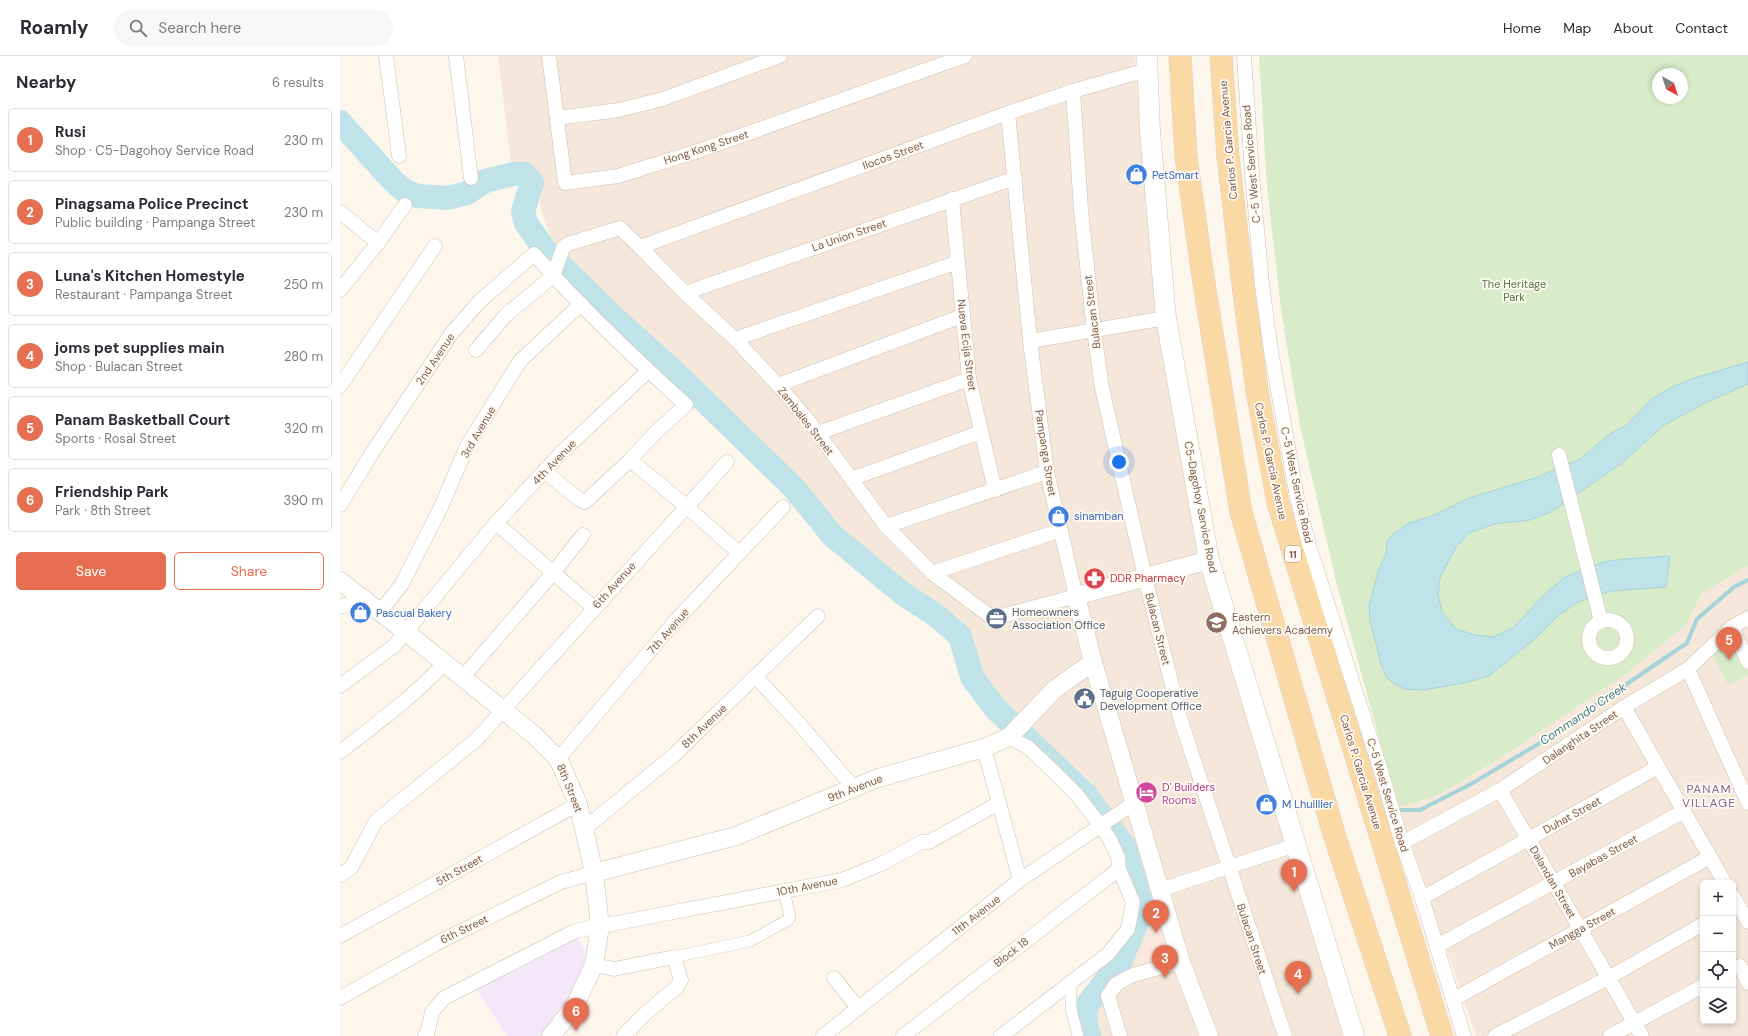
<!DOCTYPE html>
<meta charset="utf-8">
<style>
:root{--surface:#fff;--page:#f7f7f7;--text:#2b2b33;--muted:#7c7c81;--line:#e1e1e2;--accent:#e76f51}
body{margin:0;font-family:"DM Sans",sans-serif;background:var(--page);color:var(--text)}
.controls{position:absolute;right:12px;bottom:12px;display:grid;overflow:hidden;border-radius:6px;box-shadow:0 2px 6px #0003}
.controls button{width:36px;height:36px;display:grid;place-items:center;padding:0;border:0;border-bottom:1px solid var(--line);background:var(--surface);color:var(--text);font:20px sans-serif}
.compass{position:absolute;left:1312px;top:12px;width:36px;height:36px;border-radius:50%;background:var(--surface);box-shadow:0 2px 6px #0003;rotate:141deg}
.you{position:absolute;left:779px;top:406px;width:14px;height:14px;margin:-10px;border:3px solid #fff;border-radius:50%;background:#1a73e8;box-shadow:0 0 0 6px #1a73e833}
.badge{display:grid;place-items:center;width:26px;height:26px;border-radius:50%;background:var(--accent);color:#fff;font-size:13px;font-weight:700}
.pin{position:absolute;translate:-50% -33px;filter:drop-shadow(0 1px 2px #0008)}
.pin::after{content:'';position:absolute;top:21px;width:14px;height:12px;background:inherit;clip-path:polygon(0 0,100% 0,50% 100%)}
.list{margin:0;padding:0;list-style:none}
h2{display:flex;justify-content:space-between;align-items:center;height:52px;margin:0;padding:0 16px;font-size:17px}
h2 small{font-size:13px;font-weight:400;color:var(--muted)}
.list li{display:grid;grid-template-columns:26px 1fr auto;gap:12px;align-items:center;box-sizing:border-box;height:64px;margin:0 8px 8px;padding:0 8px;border:1px solid var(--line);border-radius:6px}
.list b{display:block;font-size:15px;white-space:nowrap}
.list p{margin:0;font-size:13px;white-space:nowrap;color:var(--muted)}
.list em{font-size:13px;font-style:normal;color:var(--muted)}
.actions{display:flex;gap:8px;padding:12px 16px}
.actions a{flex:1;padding:9px 0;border:1px solid var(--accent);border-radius:6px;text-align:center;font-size:14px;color:var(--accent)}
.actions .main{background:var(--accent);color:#fff}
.icon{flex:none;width:22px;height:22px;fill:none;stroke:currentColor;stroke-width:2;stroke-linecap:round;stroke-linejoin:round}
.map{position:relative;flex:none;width:1408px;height:980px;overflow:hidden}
header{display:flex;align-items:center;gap:24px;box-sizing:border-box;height:56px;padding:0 20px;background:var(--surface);border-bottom:1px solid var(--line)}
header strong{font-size:19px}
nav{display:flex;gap:22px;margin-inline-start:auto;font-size:14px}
.search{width:280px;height:36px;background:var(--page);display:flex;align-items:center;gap:10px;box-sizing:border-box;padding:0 14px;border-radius:22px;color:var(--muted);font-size:15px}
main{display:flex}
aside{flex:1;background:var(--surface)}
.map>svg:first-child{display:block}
.residential{fill:#f5e8da;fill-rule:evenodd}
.commercial{fill:#fde8e0}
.education{fill:#f3e8fa}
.green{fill:#d8ecc9;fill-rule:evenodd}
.water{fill:#bfe3e8;stroke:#a5d3da}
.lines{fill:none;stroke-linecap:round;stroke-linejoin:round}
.stream{stroke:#a5d3da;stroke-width:4}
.river{stroke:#bfe3e8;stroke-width:24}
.pedestrian-casing{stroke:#d1beb0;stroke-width:12}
.minor-casing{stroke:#d1beb0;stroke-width:15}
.tertiary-casing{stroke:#d1beb0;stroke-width:19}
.secondary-casing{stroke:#d6c0b0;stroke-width:21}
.primary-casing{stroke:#dad1cd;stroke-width:23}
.pedestrian{stroke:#fff;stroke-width:11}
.minor{stroke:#fff;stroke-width:14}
.tertiary{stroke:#fff;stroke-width:18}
.secondary{stroke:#fff;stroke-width:20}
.primary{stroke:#fbd9a5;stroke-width:22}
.labels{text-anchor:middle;stroke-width:3.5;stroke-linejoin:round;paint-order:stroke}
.shield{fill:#fffaf3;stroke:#a28b7f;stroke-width:1}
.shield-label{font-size:10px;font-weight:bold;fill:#7a5c4d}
.street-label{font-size:11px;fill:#7a5c4d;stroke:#fffaf3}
.shop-label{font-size:11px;fill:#366cbe;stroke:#fffaf3;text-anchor:start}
.park-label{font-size:11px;fill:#537a41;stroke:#fffaf3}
.health-label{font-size:11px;fill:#be3a42;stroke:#fffaf3;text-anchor:start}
.service-label{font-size:11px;fill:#4e5e75;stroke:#fffaf3;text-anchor:start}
.education-label{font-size:11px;fill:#785e54;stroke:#fffaf3;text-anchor:start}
.hotel-label{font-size:11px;fill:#b23c85;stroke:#fffaf3;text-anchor:start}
.water-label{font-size:12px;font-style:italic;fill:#437c86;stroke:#fffaf3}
.neighbourhood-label{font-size:12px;letter-spacing:1px;fill:#846695;stroke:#fffaf3}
</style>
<header>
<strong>Roamly</strong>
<div class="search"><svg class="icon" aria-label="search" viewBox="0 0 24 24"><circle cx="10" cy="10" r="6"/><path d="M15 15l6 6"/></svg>Search here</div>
<nav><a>Home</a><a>Map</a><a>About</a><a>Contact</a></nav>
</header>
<main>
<aside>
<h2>Nearby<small>6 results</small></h2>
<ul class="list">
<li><span class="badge">1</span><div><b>Rusi</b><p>Shop · C5-Dagohoy Service Road</p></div><em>230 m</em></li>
<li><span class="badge">2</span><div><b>Pinagsama Police Precinct</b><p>Public building · Pampanga Street</p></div><em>230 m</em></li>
<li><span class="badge">3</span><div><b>Luna's Kitchen Homestyle</b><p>Restaurant · Pampanga Street</p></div><em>250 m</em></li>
<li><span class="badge">4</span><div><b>joms pet supplies main</b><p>Shop · Bulacan Street</p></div><em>280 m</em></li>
<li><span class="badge">5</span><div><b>Panam Basketball Court</b><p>Sports · Rosal Street</p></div><em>320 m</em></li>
<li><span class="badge">6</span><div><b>Friendship Park</b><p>Park · 8th Street</p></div><em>390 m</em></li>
</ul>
<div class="actions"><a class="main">Save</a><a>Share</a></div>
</aside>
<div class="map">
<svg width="1408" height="980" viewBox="0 0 1408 980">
<rect width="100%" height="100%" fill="#fdf6ec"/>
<g class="residential">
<path d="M158 0H795L818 257 865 514 1025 980H760L752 959 765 932 788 906 808 847 793 789 763 747 723 709 646 630 622 574 546 522 512 489 482 447 213 190 200 149 201 129 191 113 172 115Z"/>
<path d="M1408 510V980H1136L1058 751 1097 740 1159 703 1290 615 1346 569 1362 537ZM1363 827H1393V965H1363Z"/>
</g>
<path class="commercial" d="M818 841 834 900 798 909Z"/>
<path class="education" d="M235 878 247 897 248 911 206 980H167L134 930Z"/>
<g class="green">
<path d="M919 0H1408V510L1362 537 1346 569 1290 615 1159 703 1097 740 1058 751 997 529 961 375 941 254 927 130ZM1318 18H1342V42H1318Z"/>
<path d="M1392 583 1408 615V619L1388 629 1370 594Z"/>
</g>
<path class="water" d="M1408 306V328L1365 347 1324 369 1282 407 1211 456 1190 464 1154 468 1129 477 1116 491 1100 522 1098 538 1102 556 1116 573 1135 579 1154 581 1174 571 1205 538 1225 521 1263 506 1284 503 1330 500 1326 531 1271 535 1238 546 1219 559 1197 581 1149 620 1124 627 1084 634 1066 633 1056 629 1047 622 1041 608 1030 564 1029 549 1039 513 1046 498 1047 485 1054 477 1069 467 1092 460 1129 442 1195 422 1240 403 1270 378 1287 369 1312 343 1332 331 1354 322Z"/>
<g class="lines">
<path class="stream" d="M1055 754H1080L1131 728 1200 687 1347 587 1357 563 1394 531 1408 524"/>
<g class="river">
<path d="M0 66 54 126 65 135 78 140 108 142 127 137 145 125 173 118H184L192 127 183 155 186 167 205 194 279 266 344 325 454 432 492 479 562 537 597 560 620 580 632 621 655 652 747 740 764 764"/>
<path d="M749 980 747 975 745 952 780 906 798 864 800 844 784 790 766 766"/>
</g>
<defs>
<g id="pedestrian">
<path d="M334 901 410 885 448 864 450 861 444 835"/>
<path d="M731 926V953L738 980"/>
</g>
<g id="minor">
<path d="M46 0 59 100"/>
<path d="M116 0 131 122"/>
<path d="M209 0 225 127 278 120 355 96 625 0"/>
<path d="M904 0 912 118 922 229 931 295 957 441 969 490 1041 715 1062 787 1082 842 1124 980"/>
<path d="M733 35 741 154 754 275 762 332 805 521 841 665 945 980"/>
<path d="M217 62 279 54 323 43 440 0"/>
<path d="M612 143 629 323 655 434"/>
<path d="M0 156 38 187"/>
<path d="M300 191 668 57 733 35 807 14"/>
<path d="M0 234 38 187 65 149"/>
<path d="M345 237 675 122"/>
<path d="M395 283 618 206"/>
<path d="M690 285 826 262"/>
<path d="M136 294 166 259 213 220 223 192 228 188 280 172 300 191 345 237 395 283 438 329 468 364 546 470 592 517 650 560 658 561 736 540 707 416 690 285 668 57"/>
<path d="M438 329 622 260"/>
<path d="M0 330 95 190"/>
<path d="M478 377 629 323"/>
<path d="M1219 399 1261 565"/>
<path d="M204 415 239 443 245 446 290 404 346 450 399 497"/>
<path d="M511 423 641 376"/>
<path d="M0 449 32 397 111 278 140 245 194 198C241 252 293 301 346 349L316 376 290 404"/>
<path d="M156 467 254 552"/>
<path d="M546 470 707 416"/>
<path d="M592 517 721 474"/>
<path d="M0 551 17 545 27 546"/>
<path d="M40 556 62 528 101 451 127 390 180 305 241 248"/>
<circle cx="1268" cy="583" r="19"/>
<path d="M1392 571 1408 606"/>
<path d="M1348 613 1408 747"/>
<path d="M415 620 456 664 514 732"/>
<path d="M122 622 213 517 243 479"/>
<path d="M0 630 54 590 156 467 223 395 308 315"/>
<path d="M1284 651 1385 827"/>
<path d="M644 692 680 824"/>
<path d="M0 696C36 668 73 641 104 608"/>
<path d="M218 703 338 562 443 451"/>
<path d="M1160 734 1302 980"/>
<path d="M244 773 334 699 478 560"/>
<path d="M1062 787 1160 734 1284 651 1348 613 1392 571 1408 562"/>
<path d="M0 819 11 812 36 765 136 684 387 406"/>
<path d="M820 834 956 789"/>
<path d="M1393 840 1408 866"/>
<path d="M1082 842 1318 711"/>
<path d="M0 880 238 748"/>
<path d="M1097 890 1344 755"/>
<path d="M254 909 274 913 334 901 341 924 337 931 308 955 283 980"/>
<path d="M1400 910 1408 927"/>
<path d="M494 922 518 952"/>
<path d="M0 942 99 886 221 826 254 817"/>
<path d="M1114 943 1370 801"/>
<path d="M85 980 87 979 92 956 104 942 235 875 502 824 541 808 582 786H589L659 747"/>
<path d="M483 980 680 824 794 747"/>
<path d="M563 980 779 813"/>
<path d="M661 980 768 898 788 873 793 846 779 813 778 801 770 784 761 770 737 739 713 715 689 692 669 681"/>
<path d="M780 980 768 940 776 928 793 919 841 906"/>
<path d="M1155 980 1268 922 1363 868"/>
<path d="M1270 980 1363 930"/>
</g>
<g id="tertiary">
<path d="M0 525 66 576 194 679 218 703 226 720 238 748 244 773 254 817 260 870 254 909 234 951 211 980"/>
<path d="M254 817 396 780 538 722 644 692 669 681 715 633 753 606"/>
<path d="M869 980 841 906 753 606 736 540 869 504"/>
</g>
<path id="secondary" d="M807 0 810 75 826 262 869 504 1014 980"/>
<g id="primary">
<path d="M840 0 846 100 863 221 901 456 994 778 1060 980"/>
<path d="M881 0 888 101 902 221 917 335 938 447 1102 980"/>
</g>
</defs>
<use href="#pedestrian" class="pedestrian-casing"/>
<use href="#minor" class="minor-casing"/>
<use href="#tertiary" class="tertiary-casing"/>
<use href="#secondary" class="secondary-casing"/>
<use href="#primary" class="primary-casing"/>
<use href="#pedestrian" class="pedestrian"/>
<use href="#minor" class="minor"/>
<use href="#tertiary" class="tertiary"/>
<use href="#secondary" class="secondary"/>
<use href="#primary" class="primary"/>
</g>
<defs>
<symbol id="shop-disc" viewBox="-11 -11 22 22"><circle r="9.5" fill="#3f7fe0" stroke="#fffaf3"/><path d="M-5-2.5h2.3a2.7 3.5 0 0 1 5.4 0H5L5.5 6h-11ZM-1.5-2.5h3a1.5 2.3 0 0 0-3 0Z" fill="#fff"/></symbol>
<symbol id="pharmacy-disc" viewBox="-11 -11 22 22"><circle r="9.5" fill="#e0444e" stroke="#fffaf3"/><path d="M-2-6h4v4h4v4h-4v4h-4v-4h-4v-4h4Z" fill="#fff"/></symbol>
<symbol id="office-disc" viewBox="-11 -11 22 22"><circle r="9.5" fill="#5c6f8a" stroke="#fffaf3"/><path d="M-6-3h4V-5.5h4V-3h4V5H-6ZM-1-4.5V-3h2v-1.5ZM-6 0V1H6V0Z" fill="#fff"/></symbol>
<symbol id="school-disc" viewBox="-11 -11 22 22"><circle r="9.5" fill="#8d6e63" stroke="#fffaf3"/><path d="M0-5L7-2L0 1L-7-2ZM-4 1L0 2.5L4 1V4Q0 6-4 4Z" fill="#fff"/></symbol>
<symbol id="civic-disc" viewBox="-11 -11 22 22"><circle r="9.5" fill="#5c6f8a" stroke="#fffaf3"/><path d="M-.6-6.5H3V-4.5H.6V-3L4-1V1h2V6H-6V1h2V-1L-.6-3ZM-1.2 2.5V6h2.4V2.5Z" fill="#fff"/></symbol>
<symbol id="hotel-disc" viewBox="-11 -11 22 22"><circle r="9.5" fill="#d1479c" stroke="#fffaf3"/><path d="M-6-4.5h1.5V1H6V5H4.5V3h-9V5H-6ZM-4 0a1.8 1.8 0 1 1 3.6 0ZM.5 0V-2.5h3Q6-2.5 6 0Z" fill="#fff"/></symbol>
</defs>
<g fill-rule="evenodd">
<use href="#shop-disc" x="784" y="106" width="25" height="25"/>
<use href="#shop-disc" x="706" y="448" width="25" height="25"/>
<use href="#pharmacy-disc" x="742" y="510" width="25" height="25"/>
<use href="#shop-disc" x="8" y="544" width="25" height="25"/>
<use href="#office-disc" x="644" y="550" width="25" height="25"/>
<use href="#school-disc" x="864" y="554" width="25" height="25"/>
<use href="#civic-disc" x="732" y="630" width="25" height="25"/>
<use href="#hotel-disc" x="794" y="724" width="25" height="25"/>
<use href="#shop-disc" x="914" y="736" width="25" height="25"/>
</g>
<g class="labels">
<rect class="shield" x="945" y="490" width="16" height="16" rx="3"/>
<g class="shield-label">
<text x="953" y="502">11</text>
</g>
<g class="street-label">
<text transform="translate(888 84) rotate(-95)" y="4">Carlos P. Garcia Avenue</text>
<text transform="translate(366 91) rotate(-18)" y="4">Hong Kong Street</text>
<text transform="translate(553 99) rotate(-20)" y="4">Ilocos Street</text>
<text transform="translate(911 108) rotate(-95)" y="4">C-5 West Service Road</text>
<text transform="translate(509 179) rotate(-19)" y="4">La Union Street</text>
<text transform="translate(752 256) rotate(-97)" y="4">Bulacan Street</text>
<text transform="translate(627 289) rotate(83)" y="4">Nueva Ecija Street</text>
<text transform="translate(95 303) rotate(-56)" y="4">2nd Avenue</text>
<text transform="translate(466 365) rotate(52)" y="4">Zambales Street</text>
<text transform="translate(138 376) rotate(-60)" y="4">3rd Avenue</text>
<text transform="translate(706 397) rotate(81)" y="4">Pampanga Street</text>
<text transform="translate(931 405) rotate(78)" y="4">Carlos P. Garcia Avenue</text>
<text transform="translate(214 406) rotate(-46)" y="4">4th Avenue</text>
<text transform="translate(957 429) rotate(78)" y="4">C-5 West Service Road</text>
<text transform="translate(861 451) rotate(79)" y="4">C5-Dagohoy Service Road</text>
<text transform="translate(274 529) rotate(-48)" y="4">6th Avenue</text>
<text transform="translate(818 573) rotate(76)" y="4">Bulacan Street</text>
<text transform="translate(328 575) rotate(-49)" y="4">7th Avenue</text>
<text transform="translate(364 670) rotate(-44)" y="4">8th Avenue</text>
<text transform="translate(1240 681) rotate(-34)" y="4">Dalanghita Street</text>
<text transform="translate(1021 716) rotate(73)" y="4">Carlos P. Garcia Avenue</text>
<text transform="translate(230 732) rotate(68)" y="4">8th Street</text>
<text transform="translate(515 732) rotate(-21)" y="4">9th Avenue</text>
<text transform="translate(1048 739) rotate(73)" y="4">C-5 West Service Road</text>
<text transform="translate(1232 759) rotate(-29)" y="4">Duhat Street</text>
<text transform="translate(1263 800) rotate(-29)" y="4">Bayabas Street</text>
<text transform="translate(119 814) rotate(-29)" y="4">5th Street</text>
<text transform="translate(1213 826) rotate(60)" y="4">Dalandan Street</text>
<text transform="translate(467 830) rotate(-11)" y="4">10th Avenue</text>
<text transform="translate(636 859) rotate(-38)" y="4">11th Avenue</text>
<text transform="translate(1242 872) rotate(-29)" y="4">Mangga Street</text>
<text transform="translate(124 873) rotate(-26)" y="4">6th Street</text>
<text transform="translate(912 883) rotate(72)" y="4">Bulacan Street</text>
<text transform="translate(671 896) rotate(-38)" y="4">Block 18</text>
</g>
<g class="shop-label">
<text x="812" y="123">PetSmart</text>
<text x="734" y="464">sinamban</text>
<text x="36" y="561">Pascual Bakery</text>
<text x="942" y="752">M Lhuillier</text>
</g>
<g class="park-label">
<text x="1174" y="232">The Heritage<tspan x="1174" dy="13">Park</tspan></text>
</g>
<g class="health-label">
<text x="770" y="526">DDR Pharmacy</text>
</g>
<g class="service-label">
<text x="672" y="560">Homeowners<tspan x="672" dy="13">Association Office</tspan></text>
<text x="760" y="641">Taguig Cooperative<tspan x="760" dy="13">Development Office</tspan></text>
</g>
<g class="education-label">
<text x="892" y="565">Eastern<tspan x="892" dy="13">Achievers Academy</tspan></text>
</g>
<g class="hotel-label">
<text x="822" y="735">D' Builders<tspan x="822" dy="13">Rooms</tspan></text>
</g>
<g class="water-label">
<text transform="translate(1243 658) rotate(-34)" y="4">Commando Creek</text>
</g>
<g class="neighbourhood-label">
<text x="1369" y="737">PANAM<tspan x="1369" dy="14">VILLAGE</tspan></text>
</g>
</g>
</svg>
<div class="controls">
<button>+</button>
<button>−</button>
<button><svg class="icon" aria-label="locate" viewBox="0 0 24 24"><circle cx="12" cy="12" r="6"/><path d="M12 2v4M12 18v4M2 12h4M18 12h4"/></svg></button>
<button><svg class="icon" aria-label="layers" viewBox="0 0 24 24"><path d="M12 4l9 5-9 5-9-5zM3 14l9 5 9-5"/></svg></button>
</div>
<svg class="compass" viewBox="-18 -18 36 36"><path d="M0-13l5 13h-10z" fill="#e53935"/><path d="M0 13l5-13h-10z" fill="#7c7c81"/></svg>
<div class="you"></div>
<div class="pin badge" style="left:954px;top:836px">1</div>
<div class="pin badge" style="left:816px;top:877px">2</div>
<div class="pin badge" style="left:825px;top:922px">3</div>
<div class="pin badge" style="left:958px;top:938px">4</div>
<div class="pin badge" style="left:1389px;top:604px">5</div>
<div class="pin badge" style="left:236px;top:975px">6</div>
</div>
</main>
